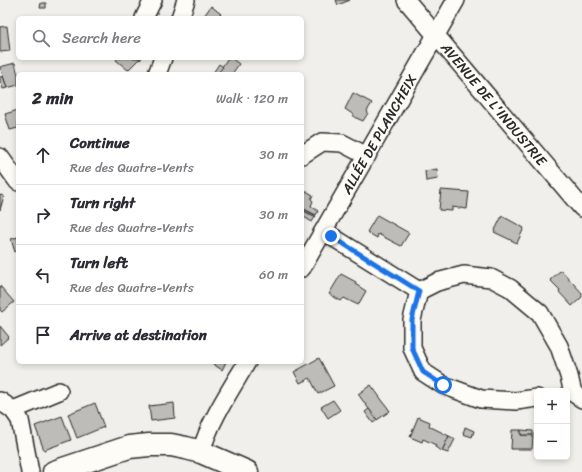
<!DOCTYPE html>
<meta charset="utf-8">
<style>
:root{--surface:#fff;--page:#f2f2f3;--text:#2b2b33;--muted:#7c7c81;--line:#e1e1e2}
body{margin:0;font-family:Sriracha,sans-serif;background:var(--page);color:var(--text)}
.controls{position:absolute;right:12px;bottom:12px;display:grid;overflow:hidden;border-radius:6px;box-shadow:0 2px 6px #0003}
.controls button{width:36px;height:36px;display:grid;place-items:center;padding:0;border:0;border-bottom:1px solid var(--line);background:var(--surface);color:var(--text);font:20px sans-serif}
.stop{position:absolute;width:12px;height:12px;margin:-9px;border:3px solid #1a73e8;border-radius:50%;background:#fff}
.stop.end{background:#1a73e8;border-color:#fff;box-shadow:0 1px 4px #0008}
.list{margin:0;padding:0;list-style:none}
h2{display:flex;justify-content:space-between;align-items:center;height:52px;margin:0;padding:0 16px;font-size:17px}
h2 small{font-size:13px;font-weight:400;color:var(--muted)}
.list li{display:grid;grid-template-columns:26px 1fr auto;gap:12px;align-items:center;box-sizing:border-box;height:60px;padding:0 16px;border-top:1px solid var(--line)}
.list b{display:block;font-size:15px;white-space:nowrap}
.list p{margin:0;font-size:13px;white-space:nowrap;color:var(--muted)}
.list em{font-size:13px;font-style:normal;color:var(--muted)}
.icon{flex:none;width:22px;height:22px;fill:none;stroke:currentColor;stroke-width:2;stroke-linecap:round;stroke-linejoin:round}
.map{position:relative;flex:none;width:582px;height:472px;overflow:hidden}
.search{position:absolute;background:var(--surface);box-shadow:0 2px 6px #0003;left:16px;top:16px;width:288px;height:44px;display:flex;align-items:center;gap:10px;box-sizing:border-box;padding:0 14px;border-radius:6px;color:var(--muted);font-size:15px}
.panel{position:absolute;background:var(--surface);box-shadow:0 2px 6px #0003;left:16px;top:72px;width:288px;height:292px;border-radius:6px}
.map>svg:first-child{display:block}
.building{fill:#bdbcb8;stroke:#2b2b2b}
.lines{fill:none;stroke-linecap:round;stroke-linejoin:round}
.minor-casing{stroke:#2b2b2b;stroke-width:20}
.major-casing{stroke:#2b2b2b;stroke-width:25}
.minor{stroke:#fdfcf7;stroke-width:17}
.major{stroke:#fdfcf7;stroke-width:22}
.route{stroke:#1a73e8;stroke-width:5}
.labels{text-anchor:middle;stroke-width:4;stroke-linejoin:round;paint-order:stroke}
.street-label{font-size:14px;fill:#2b2b2b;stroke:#fdfcf7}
</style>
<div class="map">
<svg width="582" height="472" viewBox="0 0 582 472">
<rect width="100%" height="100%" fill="#f0efeb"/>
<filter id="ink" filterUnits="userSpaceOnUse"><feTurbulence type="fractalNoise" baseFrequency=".025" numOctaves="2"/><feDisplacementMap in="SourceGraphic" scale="8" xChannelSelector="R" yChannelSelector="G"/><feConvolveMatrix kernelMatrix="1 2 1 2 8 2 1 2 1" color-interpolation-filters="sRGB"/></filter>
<g filter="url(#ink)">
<g class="building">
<path d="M336 0H350L338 5Z"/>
<path d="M41 3H46V8H40Z"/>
<path d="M211 6 221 14 217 18H204L205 17 204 16Z"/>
<path d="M7 26 10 51 0 52V27Z"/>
<path d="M118 58H142L140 60 139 59 128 70 116 60Z"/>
<path d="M228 58H231L239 64 232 74 230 73 229 74H217Z"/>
<path d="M15 63 18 75V85L7 88 0 67Z"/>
<path d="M219 64 223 67 217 74H214L213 73Z"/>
<path d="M3 76 7 88 3 89 0 81V77Z"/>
<path d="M353 93 372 103 367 111 368 113 363 121 354 117V115L345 109Z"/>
<path d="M18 110V128L10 130 5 114Z"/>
<path d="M437 169 438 179 426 181 425 171Z"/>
<path d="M441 190 469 192 467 209 452 207V211L439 210Z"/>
<path d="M306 191 313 195 311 199 313 201 311 206 318 211 316 215 302 208V194L303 195Z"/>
<path d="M0 195 4 196 0 210Z"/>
<path d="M302 208 316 216 315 217 302 210Z"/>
<path d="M302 210 315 217 312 222 304 217 302 221Z"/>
<path d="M377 215 409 233 401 246 378 234 377 238 367 232Z"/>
<path d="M502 216 524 228 517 243 494 232Z"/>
<path d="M18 237V251L15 252 11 239Z"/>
<path d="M561 270 582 293V297L572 306 559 292 560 290 550 280Z"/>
<path d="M341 274 356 282 355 284 366 291 358 305 344 298 341 301 329 294Z"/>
<path d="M0 286 14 302 2 312 0 310Z"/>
<path d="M0 326 9 337 0 345Z"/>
<path d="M319 358 334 386 318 394 310 378 300 383 294 372Z"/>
<path d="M210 362H226L222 370Z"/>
<path d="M371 385 390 411 377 420 358 394Z"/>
<path d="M333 400 340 410 328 418 321 407Z"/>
<path d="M95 403 104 427 77 438 68 414Z"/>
<path d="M174 403 175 418 151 421 149 406Z"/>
<path d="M369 409 377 420 373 423 365 412Z"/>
<path d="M62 416 71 440 44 450 35 426Z"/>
<path d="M418 417 430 422 429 426 449 436 442 451 435 447 436 445 423 439 422 442 410 437Z"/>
<path d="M465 427 474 431 472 437 463 434Z"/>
<path d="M512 430H521V435H533L532 449H511Z"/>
<path d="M521 430 533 431V435H521Z"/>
<path d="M449 436 455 439 448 453 442 451Z"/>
</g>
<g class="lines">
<defs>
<g id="minor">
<path d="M406 0 582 208"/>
<path d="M144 18 153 0"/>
<path d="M180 18 186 0"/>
<path d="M157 74 163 58"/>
<path d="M302 155 322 142 342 143 367 156"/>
<path d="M0 157 18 182"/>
<path d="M323 232 331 236 419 291 412 320V348L423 372 443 385 481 399 516 401 537 398"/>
<path d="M302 268 456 0"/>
<path d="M419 291 437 282 464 275 491 278 510 288 540 313 559 346 569 376 573 393 582 399"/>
<path d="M0 401 13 410 20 420 30 472"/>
<path d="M13 410 59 391"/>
<path d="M201 452C210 420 230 391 247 362"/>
</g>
<path id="major" d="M54 472 129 447 149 445H171L186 448 201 452 247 472"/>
</defs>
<use href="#minor" class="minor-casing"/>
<use href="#major" class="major-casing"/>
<use href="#minor" class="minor"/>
<use href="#major" class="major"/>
</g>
</g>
<g class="lines" filter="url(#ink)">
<path class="route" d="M331 236 419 291 412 320V348L423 372 443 385"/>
</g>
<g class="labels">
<g class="street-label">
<text transform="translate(494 104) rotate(50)" y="5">AVENUE DE L'INDUSTRIE</text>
<text transform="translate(379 134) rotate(-60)" y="5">ALLÉE DE PLANCHEIX</text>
</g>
</g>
</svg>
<div class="controls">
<button>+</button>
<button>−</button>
</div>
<div class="stop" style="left:443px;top:385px"></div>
<div class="stop end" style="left:331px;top:236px"></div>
<div class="search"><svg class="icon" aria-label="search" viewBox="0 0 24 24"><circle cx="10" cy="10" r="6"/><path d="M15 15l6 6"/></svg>Search here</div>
<section class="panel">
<h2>2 min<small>Walk · 120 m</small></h2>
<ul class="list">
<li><svg class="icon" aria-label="ahead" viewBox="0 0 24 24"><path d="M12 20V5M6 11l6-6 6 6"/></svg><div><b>Continue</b><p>Rue des Quatre-Vents</p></div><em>30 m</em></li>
<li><svg class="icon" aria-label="right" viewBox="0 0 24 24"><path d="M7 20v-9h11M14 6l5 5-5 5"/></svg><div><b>Turn right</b><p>Rue des Quatre-Vents</p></div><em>30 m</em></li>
<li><svg class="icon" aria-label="left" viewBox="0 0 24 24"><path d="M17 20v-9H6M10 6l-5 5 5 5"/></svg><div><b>Turn left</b><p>Rue des Quatre-Vents</p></div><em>60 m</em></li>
<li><svg class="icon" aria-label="arrive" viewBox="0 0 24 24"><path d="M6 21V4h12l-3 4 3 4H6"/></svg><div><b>Arrive at destination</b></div></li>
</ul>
</section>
</div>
